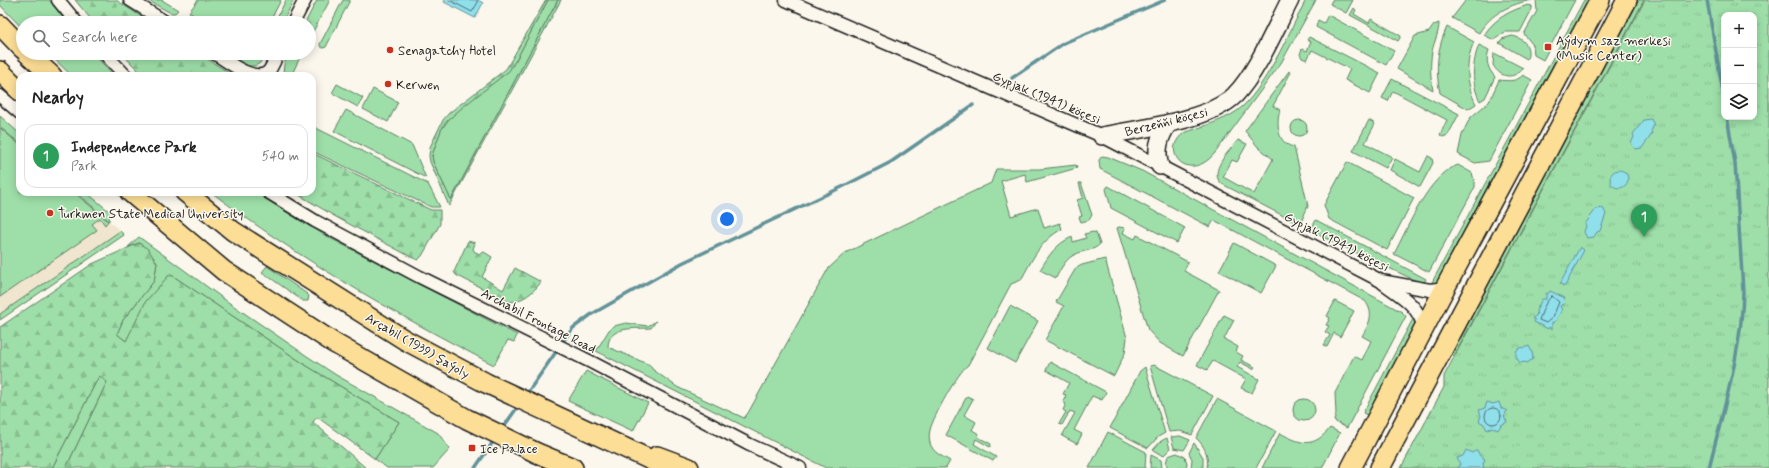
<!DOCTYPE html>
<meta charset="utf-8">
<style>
:root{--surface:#fff;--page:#f6f6f6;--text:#222;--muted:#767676;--line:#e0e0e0;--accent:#c8321e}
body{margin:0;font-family:Mynerve,sans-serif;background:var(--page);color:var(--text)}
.controls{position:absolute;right:12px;top:12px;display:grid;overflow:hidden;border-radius:8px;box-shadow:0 2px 10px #0003}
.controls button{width:36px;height:36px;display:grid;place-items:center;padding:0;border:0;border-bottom:1px solid var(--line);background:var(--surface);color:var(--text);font:20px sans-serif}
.you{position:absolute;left:727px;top:219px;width:14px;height:14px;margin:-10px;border:3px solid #fff;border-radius:50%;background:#1a73e8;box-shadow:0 0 0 6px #1a73e833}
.badge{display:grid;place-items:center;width:26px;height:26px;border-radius:50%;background:var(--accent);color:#fff;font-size:13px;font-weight:700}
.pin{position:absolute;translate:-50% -33px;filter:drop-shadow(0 1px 2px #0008)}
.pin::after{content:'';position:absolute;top:21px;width:14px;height:12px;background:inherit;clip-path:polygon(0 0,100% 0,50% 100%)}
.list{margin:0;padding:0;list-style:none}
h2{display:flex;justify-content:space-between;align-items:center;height:52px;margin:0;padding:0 16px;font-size:17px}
h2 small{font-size:13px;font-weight:400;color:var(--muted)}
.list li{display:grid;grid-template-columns:26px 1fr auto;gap:12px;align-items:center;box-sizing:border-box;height:64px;margin:0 8px 8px;padding:0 8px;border:1px solid var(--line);border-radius:12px}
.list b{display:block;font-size:15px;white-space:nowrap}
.list p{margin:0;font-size:13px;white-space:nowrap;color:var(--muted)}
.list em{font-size:13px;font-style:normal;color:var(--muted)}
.icon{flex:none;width:22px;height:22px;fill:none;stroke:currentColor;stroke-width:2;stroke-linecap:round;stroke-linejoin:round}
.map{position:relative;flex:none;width:1769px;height:468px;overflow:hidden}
.search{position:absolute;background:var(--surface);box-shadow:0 2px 10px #0003;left:16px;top:16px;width:300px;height:44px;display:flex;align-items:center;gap:10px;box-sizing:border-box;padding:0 14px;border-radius:22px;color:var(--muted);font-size:15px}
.panel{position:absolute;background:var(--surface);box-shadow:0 2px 10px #0003;left:16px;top:72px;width:300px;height:124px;border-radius:12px}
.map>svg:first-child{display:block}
.built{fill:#f0e5cf}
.grass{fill:#9edfa9;stroke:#5d7e62}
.forest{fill:url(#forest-firs);stroke:#5d7e62}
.park{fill:url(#park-tufts);stroke:#5d7e62;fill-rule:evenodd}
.water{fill:#90e0ec;stroke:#629299}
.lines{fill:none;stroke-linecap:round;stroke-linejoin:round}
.shore{stroke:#4a6a6f;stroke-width:1}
.stream{stroke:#629299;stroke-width:3.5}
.street-casing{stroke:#1c1c1c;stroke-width:15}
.secondary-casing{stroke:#1c1c1c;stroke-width:20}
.primary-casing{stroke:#1c1c1c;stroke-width:22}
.street{stroke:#fbf7ec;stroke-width:12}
.secondary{stroke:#fbf7ec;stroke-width:17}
.primary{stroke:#fdde96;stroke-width:19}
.poi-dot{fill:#c8321e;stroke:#fbf7ec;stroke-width:1.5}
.labels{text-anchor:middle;stroke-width:3;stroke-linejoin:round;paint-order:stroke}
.poi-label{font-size:13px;fill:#1c1c1c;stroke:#fbf7ec;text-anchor:start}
.street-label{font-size:13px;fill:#1c1c1c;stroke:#fbf7ec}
</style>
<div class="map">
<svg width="1769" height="468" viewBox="0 0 1769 468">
<defs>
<pattern id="forest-firs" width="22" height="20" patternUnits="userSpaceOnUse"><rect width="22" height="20" fill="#9edfa9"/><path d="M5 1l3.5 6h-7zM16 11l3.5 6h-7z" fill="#88bf91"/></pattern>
<pattern id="park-tufts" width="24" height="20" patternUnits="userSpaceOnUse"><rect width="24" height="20" fill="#9edfa9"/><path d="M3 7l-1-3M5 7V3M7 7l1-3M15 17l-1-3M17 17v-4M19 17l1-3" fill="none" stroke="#88bf91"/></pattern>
</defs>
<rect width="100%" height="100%" fill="#fbf7ec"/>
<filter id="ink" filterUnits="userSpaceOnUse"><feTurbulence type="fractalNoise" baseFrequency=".025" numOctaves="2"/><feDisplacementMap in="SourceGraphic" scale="8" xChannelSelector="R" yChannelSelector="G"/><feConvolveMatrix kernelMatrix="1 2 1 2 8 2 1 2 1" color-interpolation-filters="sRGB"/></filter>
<g filter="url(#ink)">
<path class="built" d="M0 128 20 145V192H75L125 235 0 320Z"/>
<g class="grass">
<path d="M0 0H49L67 23H23V29L0 5Z"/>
<path d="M147 0H162L178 10 175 13H171Z"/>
<path d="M198 0H281L269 23H206L189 12Z"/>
<path d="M286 0H294L282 23H274Z"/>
<path d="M317 0H330L309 39V23H305Z"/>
<path d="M343 0H350L326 47 323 48 320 46V44Z"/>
<path d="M548 0H558L451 200 433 162 432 155 441 130 448 120 464 105 508 71 516 60Z"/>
<path d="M1306 0H1316L1281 63 1215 153C1188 185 1159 151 1184 133 1202 126 1221 122 1237 111 1264 92 1290 30 1306 0Z"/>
<path d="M1332 0H1353L1346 13 1330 4Z"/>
<path d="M1466 0H1532C1511 4 1491 13 1479 33L1452 18Z"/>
<path d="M1536 0H1575L1543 60 1534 55 1533 45 1524 34 1537 11Z"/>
<path d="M1584 0H1591L1439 282 1430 286Z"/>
<path d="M1639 0H1644L1454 356 1450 353Z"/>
<path d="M1528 5 1532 6V9L1520 32H1505L1494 40 1484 35C1495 18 1510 11 1528 5Z"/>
<path d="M1354 8 1356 10 1354 14 1369 23 1371 19 1401 36 1398 41 1350 15Z"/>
<path d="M1328 15 1394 51 1386 65 1316 27 1318 20 1324 23Z"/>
<path d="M1439 23C1439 33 1434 42 1432 51 1430 64 1430 77 1433 90L1397 69 1415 36 1429 32 1434 25Z"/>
<path d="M1447 27 1474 42C1465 61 1466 85 1476 104L1468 109 1440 93C1435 70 1437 48 1447 27Z"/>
<path d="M1512 36C1524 38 1531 47 1527 59L1499 43 1502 39Z"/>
<path d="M1309 37 1380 73 1370 93 1345 80 1350 69 1312 50 1307 60 1302 58 1300 54 1302 49 1307 51 1311 42 1307 40Z"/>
<path d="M1479 45 1489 50C1485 61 1488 69 1495 77L1485 98 1480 101C1471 84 1472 62 1479 45Z"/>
<path d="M48 53H93L114 76H72Z"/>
<path d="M224 53H247L254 57 258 53H265L260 63C248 72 234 59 224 53Z"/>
<path d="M289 53H302L292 74 286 75 283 73 284 64Z"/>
<path d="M1494 53 1523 68C1514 80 1500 78 1493 65Z"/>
<path d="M1289 71 1291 72 1273 106 1280 110C1276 124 1277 144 1294 147L1308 206 1301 222 1297 223 1222 184C1207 172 1230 150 1238 140L1247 144 1237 162 1232 160 1223 177 1254 194 1273 159 1258 147 1245 131Z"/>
<path d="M1523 75 1532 80 1489 161 1475 163 1458 154 1462 135 1467 124 1471 117 1489 102 1499 80C1509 81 1516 82 1523 75Z"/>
<path d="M1392 79 1459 114 1448 135 1443 137 1440 135 1447 120 1393 91 1388 101 1382 98Z"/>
<path d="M337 84 363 98 358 107 332 93Z"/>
<path d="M373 89 398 102 388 122 363 109Z"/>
<path d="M346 110 412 145 426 178 334 131Z"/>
<path d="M0 116 20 134V144L0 127Z"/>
<circle cx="1299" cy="128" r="8"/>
<path d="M1369 120 1375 124 1365 143 1392 157 1386 168 1353 151Z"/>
<path d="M312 126 428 184 440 207H431L312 151Z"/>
<path d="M0 128 20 145V192H74L108 221 105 225 100 218 92 224 97 230 0 297Z"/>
<path d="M1102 156 1108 157 1142 171 1402 312 1406 316 1347 428 1334 421 1336 414 1335 393 1354 356 1362 360 1371 341 1362 336C1369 324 1375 314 1365 301L1214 220 1210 227 1100 169 1099 160Z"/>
<path d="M1428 156 1432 158 1433 163 1420 187 1390 170 1395 159 1420 172Z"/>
<path d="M1347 162 1414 198 1387 250 1329 219 1324 205Z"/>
<path d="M1076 165 1077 168 1027 182 1025 174 1001 181 1011 216 1038 208 1044 228 1060 223 1062 229C1040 241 1032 260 1021 280L1011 284 968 365C958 372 933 417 930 430 929 434 929 439 930 443 933 453 942 456 950 461L946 468H826L596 351 609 330 614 326 626 323 648 326 656 321 651 328C636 329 608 325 608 347L650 365 652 369 677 387 744 418 748 413 828 269 845 253 991 183 996 169H1040Z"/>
<path d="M1458 165 1472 173 1475 183V187L1429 272 1394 254C1408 228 1428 175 1458 165Z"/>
<path d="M1079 183H1081L1092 215 1089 220 1081 222 1079 217 1082 216 1077 200 1083 198Z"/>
<path d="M1108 186 1185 228 1177 243 1111 208 1106 189Z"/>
<path d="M76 192H86L110 212 109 221Z"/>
<path d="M211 192H255L296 218 328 237 517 335 514 342 508 340 494 365C397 315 299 259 211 192Z"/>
<path d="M1316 220 1426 279 1423 284 1310 231Z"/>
<path d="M1119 227 1125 228 1123 233 1135 239 1137 235 1188 262 1184 271 1219 290 1183 356 1160 343 1148 330 1117 228Z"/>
<path d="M120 231 124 235 0 320V314Z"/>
<path d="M1093 232 1096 233 1100 244C1094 251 1084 250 1076 254 1066 258 1061 268 1056 278L1040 270C1049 255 1056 244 1072 237L1073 242 1086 238 1084 234Z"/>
<path d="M139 237 228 302 307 356 336 375 438 433 450 449 433 468H387L375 459 399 422 307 366 170 274 126 341 117 334 123 320 154 281 157 263 139 243 128 247Z"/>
<path d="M1234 243 1276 266 1261 293 1219 271Z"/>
<path d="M1105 259 1127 338 1125 353 1114 376 1045 340 1064 306 1056 302 1076 268 1082 265Z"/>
<path d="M267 266 307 294 309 296 308 301H303L262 272Z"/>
<path d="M1335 301 1354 311 1340 337 1334 333 1327 347 1324 345 1330 335 1325 332 1329 326 1326 325 1330 318 1327 316Z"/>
<path d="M1010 306 1038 321 1015 363 988 348Z"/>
<path d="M1224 315 1234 320 1224 339 1238 347 1236 352 1243 356 1241 360 1255 367 1253 369 1240 362 1237 367 1259 379 1252 393 1241 388 1246 379 1213 361 1207 370 1197 365Z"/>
<path d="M1414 317 1415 329 1369 416 1363 413Z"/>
<path d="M1050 362 1106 392 1102 400 1092 396 1074 430 1082 434 1077 444 1062 436 1075 413 1070 411 1062 425 1059 424 1066 412 1063 410 1066 404 1063 402 1066 395 1063 394 1069 383 1046 370Z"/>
<path d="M1154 365 1213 396 1192 435 1180 431 1169 432 1150 366Z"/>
<path d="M1145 367 1165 433 1158 437 1148 448 1110 428 1140 371Z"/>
<path d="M586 371 648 403 633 431 568 401Z"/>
<path d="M99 376 107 382 66 468H52Z"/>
<path d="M967 396 973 399 964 415 976 422 972 430 979 434 978 437 991 444 990 447 976 439 974 444 996 457 993 461 946 435Z"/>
<circle cx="1304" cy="410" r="11"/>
<path d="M1217 399 1276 431 1256 468H1207C1209 456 1205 446 1196 438Z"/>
<path d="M1330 428 1340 433 1322 468H1262L1280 433C1301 444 1313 449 1330 428Z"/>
<path d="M1108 432 1146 452 1145 468H1089Z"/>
<path d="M1180 436 1190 440 1184 450 1174 448 1171 437Z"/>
<path d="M1167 438 1170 449 1163 456 1153 450 1161 441Z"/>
<path d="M1194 443 1203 457V468H1191L1192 459 1189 453Z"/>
<path d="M1177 453 1185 457 1187 463 1186 468H1168L1166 463 1168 456Z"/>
<path d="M1151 455 1161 460 1162 468H1150Z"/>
</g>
<g class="forest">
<path d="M75 0H116L151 23H94Z"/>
<path d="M546 0H548L516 60 509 71 464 106 448 120 441 130 432 155 433 162 451 200 558 0H561L449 206 430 162 429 156 430 147 443 120 449 113 506 69Z"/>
<path d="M121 53H198L234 76H144Z"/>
<path d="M312 153 431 210H440V224L422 256 418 260 413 258 336 217 294 192H312Z"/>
<path d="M468 241 475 243 473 249 475 252 480 254 484 252 492 257 482 277 503 290 515 268 541 282C533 293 523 301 509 302L456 275 454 272Z"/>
<path d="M139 243 148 249 157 263 154 281 123 320 117 334 126 341 146 301 170 274 307 366 399 422 375 459 317 417 313 422 366 468H66L107 382 99 376 52 468H0V327L92 264Z"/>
</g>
<path class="park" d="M1645 0H1769V468H1401L1444 387V376ZM1724 15H1754V117H1724Z"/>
<g class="water">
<path d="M445 0H478L483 3 475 18 444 2Z"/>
<path d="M1651 119 1654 125 1651 131 1652 134 1642 148 1635 149 1631 143 1634 137 1633 134 1644 120Z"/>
<circle cx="1619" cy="179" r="9"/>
<path d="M1603 208 1606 214 1600 231 1597 232 1594 237 1587 238 1584 232 1586 226 1585 224 1596 209Z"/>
<path d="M1580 247 1584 250 1565 286 1560 284Z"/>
<path d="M1550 291 1565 298 1563 301 1565 303 1560 306 1562 310 1555 322H1552V329L1549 327 1548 329 1534 322 1535 320 1532 318 1537 315 1536 311 1542 299H1546V293L1548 294Z"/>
<path d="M1529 346 1532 352 1533 359 1527 363 1525 362 1520 363 1516 357V351L1522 347 1524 348Z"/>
<path d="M1487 402 1493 404 1499 402 1501 408 1507 411 1504 416 1507 422 1501 425 1498 430 1492 427 1487 430 1484 424 1479 421 1481 416 1479 410 1485 408Z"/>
<path d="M1466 450 1472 453 1477 450 1480 456 1485 459 1483 464 1484 468H1458L1460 464 1457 458 1463 456Z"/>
</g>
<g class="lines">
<g class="shore">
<path d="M449 0 472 12 477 4V0"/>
<path d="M1552 296 1559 302 1553 317 1546 323 1539 320C1543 310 1544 303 1552 296Z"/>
<circle cx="1493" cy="416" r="8"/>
</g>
<g class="stream">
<path d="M1707 0 1724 98"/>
<path d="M1012 78 1064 43 1165 0"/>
<path d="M561 344 573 328 592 314 682 263 842 187 891 162 973 105"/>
<path d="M526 395 558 349"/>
<path d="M502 429 519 405"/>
<path d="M475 468 495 439"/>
<path d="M1709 468C1723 410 1742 351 1743 291L1735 163 1727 117"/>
</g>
<defs>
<g id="street">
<path d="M58 0 77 23"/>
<path d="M130 0 167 23"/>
<path d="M786 0 1102 136 1381 281 1430 290 1445 288"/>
<path d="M293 23 305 0"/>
<path d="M104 53 126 76"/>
<path d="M214 53C226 60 254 84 268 72 272 68 275 59 278 53"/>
<path d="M0 96 20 113"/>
<path d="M268 192 315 221 420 277 589 361 750 445 800 468"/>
<path d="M1383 283C1402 297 1417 304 1424 327"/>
</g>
<g id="secondary">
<path d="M1102 136C1138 129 1209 121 1235 95 1257 72 1275 29 1290 0"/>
<path d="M1160 166C1155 150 1159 136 1169 123"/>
</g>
<g id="primary">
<path d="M0 25 23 49"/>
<path d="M27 53 52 76"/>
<path d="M0 71 20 91"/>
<path d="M130 192 224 271 334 343 467 419 537 453 573 468"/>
<path d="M185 192 233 231 405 340 486 383 668 468"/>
<path d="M657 456 689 468"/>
<path d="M1351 468 1445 288 1600 0"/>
<path d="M1380 468 1627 0"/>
</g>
</defs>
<use href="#street" class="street-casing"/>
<use href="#secondary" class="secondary-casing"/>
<use href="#primary" class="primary-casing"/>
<use href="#street" class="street"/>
<use href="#secondary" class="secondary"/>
<use href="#primary" class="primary"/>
</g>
</g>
<g class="poi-dot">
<rect x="1544" y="43" width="8" height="8" rx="2"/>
<circle cx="390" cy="50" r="4"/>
<circle cx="388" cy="84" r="4"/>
<circle cx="50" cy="213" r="4"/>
<rect x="468" y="444" width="8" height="8" rx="2"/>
</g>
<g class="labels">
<g class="poi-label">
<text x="1556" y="45">Aýdym saz merkesi<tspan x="1556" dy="15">(Music Center)</tspan></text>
<text x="398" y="55">Senagatchy Hotel</text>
<text x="396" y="89">Kerwen</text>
<text x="58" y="218">Turkmen State Medical University</text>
<text x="480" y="453">Ice Palace</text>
</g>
<g class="street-label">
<text transform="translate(1047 97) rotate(23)" y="5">Gypjak (1941) köçesi</text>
<text transform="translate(1166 121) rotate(-14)" y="5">Berzeňňi köçesi</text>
<text transform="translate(1337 241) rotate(27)" y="5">Gypjak (1941) köçesi</text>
<text transform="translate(539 320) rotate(27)" y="5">Archabil Frontage Road</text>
<text transform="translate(418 345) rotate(30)" y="5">Arçabil (1939) şaýoly</text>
</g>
</g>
</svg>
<div class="controls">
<button>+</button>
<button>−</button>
<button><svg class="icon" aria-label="layers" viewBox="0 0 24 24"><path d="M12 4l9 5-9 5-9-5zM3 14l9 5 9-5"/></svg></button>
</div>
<div class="you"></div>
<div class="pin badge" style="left:1644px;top:237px;background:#2e9e5b">1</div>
<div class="search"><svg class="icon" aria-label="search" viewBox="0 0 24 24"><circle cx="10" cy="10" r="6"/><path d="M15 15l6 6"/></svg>Search here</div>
<section class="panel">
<h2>Nearby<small></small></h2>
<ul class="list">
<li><span class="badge" style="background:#2e9e5b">1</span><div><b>Independence Park</b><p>Park</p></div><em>540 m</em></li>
</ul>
</section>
</div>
